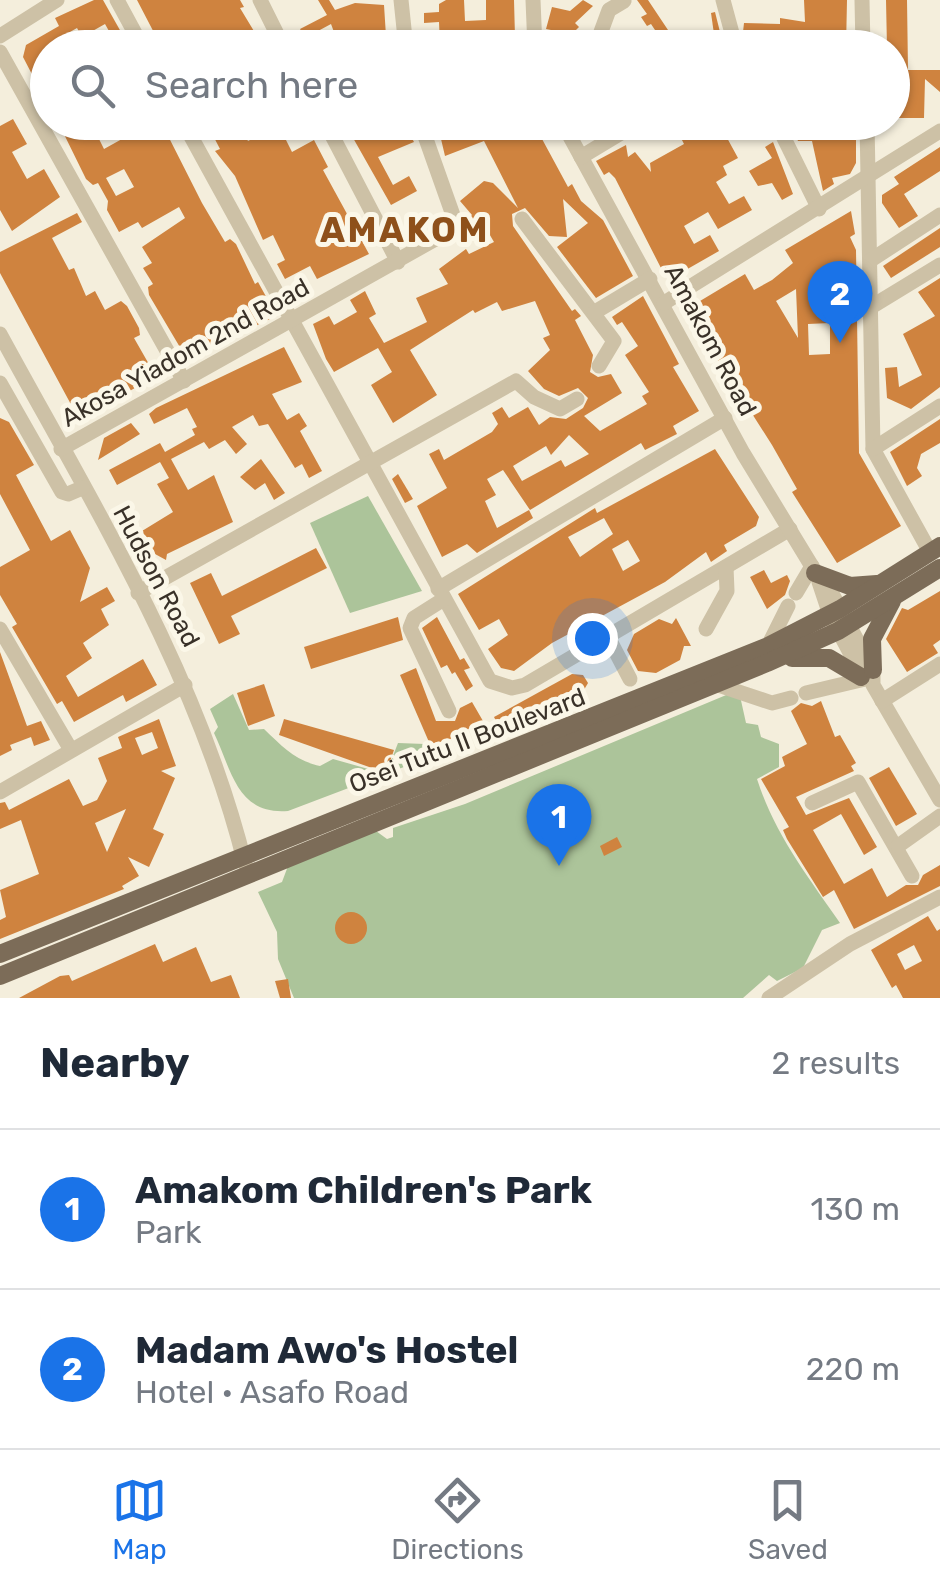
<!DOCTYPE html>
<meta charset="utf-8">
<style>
:root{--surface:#fff;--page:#f6f6f7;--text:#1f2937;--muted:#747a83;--line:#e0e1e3;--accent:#1a73e8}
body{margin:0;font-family:Rubik,sans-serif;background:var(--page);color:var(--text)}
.you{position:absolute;left:592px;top:638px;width:35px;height:35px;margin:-25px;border:8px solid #fff;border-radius:50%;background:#1a73e8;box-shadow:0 0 0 15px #1a73e833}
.badge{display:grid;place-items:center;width:65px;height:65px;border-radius:50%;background:var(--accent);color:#fff;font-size:32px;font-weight:700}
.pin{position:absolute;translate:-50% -82px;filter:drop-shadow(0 2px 5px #0008)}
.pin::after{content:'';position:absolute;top:52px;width:35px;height:30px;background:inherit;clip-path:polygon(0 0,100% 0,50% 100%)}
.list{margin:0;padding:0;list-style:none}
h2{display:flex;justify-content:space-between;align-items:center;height:130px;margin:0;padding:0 40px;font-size:42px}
h2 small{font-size:32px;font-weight:400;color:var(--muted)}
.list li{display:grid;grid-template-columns:65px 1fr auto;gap:30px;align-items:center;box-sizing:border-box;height:160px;padding:0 40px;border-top:2px solid var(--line)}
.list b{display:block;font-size:38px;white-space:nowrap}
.list p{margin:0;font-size:32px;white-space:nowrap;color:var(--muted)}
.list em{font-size:32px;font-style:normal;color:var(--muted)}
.icon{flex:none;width:55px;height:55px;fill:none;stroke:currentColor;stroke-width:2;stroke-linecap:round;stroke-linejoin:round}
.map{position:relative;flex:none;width:940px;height:998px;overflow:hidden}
.search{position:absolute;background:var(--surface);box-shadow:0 2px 8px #0004;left:30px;right:30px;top:30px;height:110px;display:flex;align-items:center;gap:25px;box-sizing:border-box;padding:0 35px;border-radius:55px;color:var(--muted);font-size:38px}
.sheet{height:450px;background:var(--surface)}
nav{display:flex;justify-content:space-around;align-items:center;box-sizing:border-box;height:140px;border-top:2px solid var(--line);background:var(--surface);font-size:28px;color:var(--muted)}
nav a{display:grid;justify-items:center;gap:5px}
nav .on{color:var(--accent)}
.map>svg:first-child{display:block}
.green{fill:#acc49a}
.building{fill:#cf833f;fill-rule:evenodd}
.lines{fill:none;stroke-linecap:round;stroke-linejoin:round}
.minor{stroke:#cdc1a6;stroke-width:15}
.major{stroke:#7c6c58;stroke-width:18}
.labels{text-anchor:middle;stroke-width:10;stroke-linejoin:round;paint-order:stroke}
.street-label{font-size:25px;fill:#393128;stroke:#fbf7e8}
.district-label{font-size:35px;font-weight:bold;letter-spacing:2.5px;fill:#8e501a;stroke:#fbf7e8}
</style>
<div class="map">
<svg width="940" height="998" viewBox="0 0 940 998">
<rect width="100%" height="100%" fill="#f4eedc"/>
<g class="green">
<path d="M368 496 422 591 350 613 310 523Z"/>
<path d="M731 693 740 696 746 723 758 725 761 737 779 744V767L757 779C774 833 808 877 840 923L822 930 803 968 777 981 769 975 743 998H294L278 959 277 932 258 892 282 882 288 866 376 831 387 839 393 837V828L465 804Z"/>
<path d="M233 694 249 730 264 729C283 747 294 760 320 766L333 759 386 774 398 743 425 744 433 756 288 811C237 815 232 771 214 733L218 727 210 709Z"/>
</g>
<g class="building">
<path d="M94 0H103L130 48 118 47 105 24 82 37 77 28 61 37 67 48H48V68L41 72 45 79 37 84 23 57 26 45 59 26 55 18Z"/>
<path d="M137 0H240L244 7 240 8 260 41 248 48H187L183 39 162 48Z"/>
<path d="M318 0H329L335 10 355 3 384 5 386 36 348 37 352 48H340L331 24 305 38 300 29 327 15Z"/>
<path d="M446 0H464L465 21 486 20V0H514L515 37H510V48L440 45 439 22 424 23V13L439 12V4Z"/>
<path d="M583 0 593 6 575 23 579 27 575 31 583 39 578 44 549 34 551 30 546 29 552 7 570 11Z"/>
<path d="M637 0H648L680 48H667L651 24 647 26 641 17 647 14Z"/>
<path d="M804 0H847L846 48 791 47V38L743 32 744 23 780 24V18L805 22Z"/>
<path d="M886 0H907L908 70H940V92L925 79 924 118H892V48H887Z"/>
<path d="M715 12 724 48H716L711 13Z"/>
<path d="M13 119 27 144 12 152 27 179 44 169 60 197 12 231 0 210V126Z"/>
<path d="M58 122H161L202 203 225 242 230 239 236 244 255 284 258 282 274 311 272 318 195 354 192 349H181L149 295 148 287 153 284 143 268 152 263 142 247 185 218 179 207 142 228 138 222 119 232 107 210 108 201 98 183 93 185 86 179ZM114 124 122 139 104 149 96 133ZM124 169 134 187 116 196 106 178Z"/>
<path d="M206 122H238L248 141 264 133 258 122H277L292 152 314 140 328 167 323 170 369 254 317 279 310 266 285 279 277 264 285 260 273 235 263 240 235 176 215 151 220 149Z"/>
<path d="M344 122H403L414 142 378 157 393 185 409 176 417 191 391 205Z"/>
<path d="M437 122 535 126 568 187 572 184 581 201 603 220 633 276 596 298 557 247 588 223 563 199 567 237 549 236 525 208 512 214 513 226 572 311 575 309 581 316 575 320 593 355 590 372 598 377 611 374 622 393 584 416 600 431 647 404 642 396 649 392 625 355 638 346 622 322 617 325 612 317 643 296 679 364 673 367 699 411 673 426 677 434 645 450 641 443 530 510 503 470 487 479 496 495 485 501 497 528 529 510 533 518 477 553 467 544 442 557 417 506 447 488 429 454 439 449 444 460 492 432 498 424 492 413 502 407 509 418 528 407 539 425 550 417 566 419 583 408 588 398 578 388 559 396 544 389 528 371 550 350 543 338 550 335 535 301 502 311 497 302 475 313 473 310 410 350 437 395 393 423 371 385 392 372 378 348 334 372 326 359 313 324 329 316 334 325 357 312 350 300 365 291 376 314 369 318 384 343 427 322 416 298 448 284 439 269 466 249 469 254 494 242 481 220 471 227 466 220 472 215 460 201 484 181 493 183 518 208 484 141 445 156ZM569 435 589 454 565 467 561 460 522 481 513 466 546 446 551 455Z"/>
<path d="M807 122H847V135L856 134V163L850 174 832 178 834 184 823 191 812 141H798L792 128H807Z"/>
<path d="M720 125 738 158 723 166 727 175 716 182 729 204 744 196 752 210 718 229 708 212 684 226 694 244 710 235 719 251 677 275 662 270 615 178 609 172 604 175 596 161 626 145 628 157 635 152 651 172 650 163 684 144 681 138 688 134 692 140Z"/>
<path d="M773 142 793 194 782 200 772 183 758 186 749 171 772 158 765 147Z"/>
<path d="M940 147V171L904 194 918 216 899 228 882 203V195L899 184 894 177Z"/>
<path d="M851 211 855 234 850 237 856 250 859 453 901 526 837 563 792 492 797 489 772 445 691 318 695 304 745 274 754 290 772 280 793 263 785 250ZM796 289 798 338 776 301ZM830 323V354L809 355 808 324Z"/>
<path d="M77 213 82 222 52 238 69 270 74 268 86 296 95 291 105 310 121 301 127 306 139 328 140 335 134 338 150 366 146 382 91 412 74 410 0 273V252Z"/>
<path d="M940 228V247L891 278 883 266Z"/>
<path d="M940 278V387L911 409 887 398 885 368 897 367 899 387 922 375 903 334 935 316 918 292Z"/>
<path d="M284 347 302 382 272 394 287 420 299 413 307 426 300 431 322 471 309 478 302 464 295 468 268 424 259 426 253 415 232 427 247 444 236 454 225 440 209 449 204 442 171 459 188 490 214 475 233 522 167 554 166 560 155 554 149 564H141L142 551H154L142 531 173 512 157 484 169 478 160 462 117 485 109 470 160 443 165 452 195 435 192 429 197 427 187 408 154 424 149 414 156 408Z"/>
<path d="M0 418 9 422 34 465 16 475 51 541 70 530 90 568 80 602 107 587 115 601 101 609 109 625 83 643 92 658 66 676 78 697 143 659 157 685 126 702 123 695 74 722 62 701 57 704 12 627 17 624 0 595V567L30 550 0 494Z"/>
<path d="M940 419V443L921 454 917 468 922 476 907 486 890 452Z"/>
<path d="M131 423 140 434 98 460 104 438Z"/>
<path d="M715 449 759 517 756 526 724 545 727 551 711 562 706 552 665 582 552 643 514 671 501 668 488 649 508 635 499 619 479 630 458 594 595 508 597 513ZM604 518 613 534 580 557 568 537ZM628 540 640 561 623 571 612 549Z"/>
<path d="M261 459 285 493 274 500 265 483 255 490 240 477Z"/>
<path d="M398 474 413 499 405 503 392 479Z"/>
<path d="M316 548 327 568 231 616 240 634 219 644 190 583 211 573 222 596Z"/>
<path d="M764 570 771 583 787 575 790 581 785 595 767 609 750 577Z"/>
<path d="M940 591V640L933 645 938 653 907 672 886 639 902 608 908 610Z"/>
<path d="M398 617 403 640 311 669 304 647Z"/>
<path d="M437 617 460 660 464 658 470 668 464 670 473 686 466 691 455 672 452 674 447 665 441 668 422 628Z"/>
<path d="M676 618 691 646H684L680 660 656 673 638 671 627 650 634 634 659 619 672 624Z"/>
<path d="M0 652 27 726 41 721 50 740 34 746 31 737 10 745 12 750 0 756Z"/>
<path d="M416 668 436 721H455L460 708 472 702 483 721 432 749 400 675Z"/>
<path d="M572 674 583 675 588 683 578 700 505 738 494 717Z"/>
<path d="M264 684 275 716 248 726 237 693Z"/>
<path d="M821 701 835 737 840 735 856 763 851 766 854 771 796 797 806 815 849 798 877 847 864 855 841 814 813 830 844 884 872 868 887 897 906 885H918L923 875 940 865V886L854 929 834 890 823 897 787 839 783 830 789 827 761 779 785 766 782 757 807 744 791 711 801 703 812 706Z"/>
<path d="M159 719 176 766 161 771 175 778 153 829 164 834 149 867 128 857 139 876 122 886 124 889 0 939V920L6 917 0 890 39 874 21 820 0 829V803L5 802 9 810 69 779 83 806 97 800 107 781 98 758 122 748 118 737ZM152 732 158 748 142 755 135 738ZM126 809 107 852 95 823Z"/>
<path d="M284 719 394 750 386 773 279 735Z"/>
<path d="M889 767 917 814 896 826 869 778Z"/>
<path d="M617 837 622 847 604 856 600 846Z"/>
<circle cx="351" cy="928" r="16"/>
<path d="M928 916 937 931 940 929V998H903L896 985 892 988 871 950ZM914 945 922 961 905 970 897 954Z"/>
<path d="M155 944 163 962 196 947 211 982 231 975 240 998H19L60 976 69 975 72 981Z"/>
<path d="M288 979 291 998H280L275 981Z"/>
</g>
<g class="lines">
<g class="minor">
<path d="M117 0 143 48"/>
<path d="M260 0 284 48"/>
<path d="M401 0 406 48"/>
<path d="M533 0 535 48"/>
<path d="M723 0 736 48"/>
<path d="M862 0 863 48"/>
<path d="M0 36 57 0"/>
<path d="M595 48 609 10 624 1"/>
<path d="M0 52 184 381"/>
<path d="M183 122 490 681 512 688 525 685 790 529"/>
<path d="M325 122 398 262"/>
<path d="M562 122 743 453 819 578 829 588 873 670V685L940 800"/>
<path d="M776 122 819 209"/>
<path d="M867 122 873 449 930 552"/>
<path d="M581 157 639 122"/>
<path d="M522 219 614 341 599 366"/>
<path d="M871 260 940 215"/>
<path d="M664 303 940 131"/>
<path d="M871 307 940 265"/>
<path d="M595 312 650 279"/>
<path d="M0 334C93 505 198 674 245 864"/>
<path d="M0 383 62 492 68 494 82 488"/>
<path d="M61 449 448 232 454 218 420 122"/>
<path d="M873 449 940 406"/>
<path d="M819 582 830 615 864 679"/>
<path d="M438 589 725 418"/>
<path d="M138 593 516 381 534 397 560 409 577 399"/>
<path d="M796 593 812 566"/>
<path d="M444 599 414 618 410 628 449 711"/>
<path d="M0 629 71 750"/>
<path d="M706 629 727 591 726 567"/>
<path d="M608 637 630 679"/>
<path d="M768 646 788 606"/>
<path d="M715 684 772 703 791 698"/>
<path d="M806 693 865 679"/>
<path d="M882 701 940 664"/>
<path d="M0 792 185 685"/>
<path d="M812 803 858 782 912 876"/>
<path d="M898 846 940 816"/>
<path d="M769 998 850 944 940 897"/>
</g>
<g class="major">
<path d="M815 573 850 586 877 584"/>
<path d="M792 658H829L861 677"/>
<path d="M873 670 872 639 892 601"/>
<path d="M0 954 768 646 840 609 940 546"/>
<path d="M0 976 767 663 838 631 940 568"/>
</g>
</g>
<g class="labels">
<g class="street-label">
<text transform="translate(711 340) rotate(62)" y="9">Amakom Road</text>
<text transform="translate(185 352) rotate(-29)" y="9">Akosa Yiadom 2nd Road</text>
<text transform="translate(157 576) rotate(62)" y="9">Hudson Road</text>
<text transform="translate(467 740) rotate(-21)" y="9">Osei Tutu II Boulevard</text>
</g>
<g class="district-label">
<text x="405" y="242">AMAKOM</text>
</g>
</g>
</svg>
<div class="you"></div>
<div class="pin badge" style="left:559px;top:866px">1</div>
<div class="pin badge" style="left:840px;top:343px">2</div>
<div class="search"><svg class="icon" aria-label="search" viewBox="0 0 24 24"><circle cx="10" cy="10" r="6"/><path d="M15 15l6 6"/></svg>Search here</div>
</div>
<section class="sheet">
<h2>Nearby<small>2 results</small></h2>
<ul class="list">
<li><span class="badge">1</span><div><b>Amakom Children's Park</b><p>Park</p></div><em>130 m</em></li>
<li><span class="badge">2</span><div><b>Madam Awo's Hostel</b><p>Hotel · Asafo Road</p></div><em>220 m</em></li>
</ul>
</section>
<nav>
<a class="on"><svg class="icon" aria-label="map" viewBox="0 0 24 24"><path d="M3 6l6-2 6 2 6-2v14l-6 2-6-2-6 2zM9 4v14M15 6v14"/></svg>Map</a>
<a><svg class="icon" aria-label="directions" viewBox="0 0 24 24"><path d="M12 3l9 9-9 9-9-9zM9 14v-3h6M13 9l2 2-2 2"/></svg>Directions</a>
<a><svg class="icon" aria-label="saved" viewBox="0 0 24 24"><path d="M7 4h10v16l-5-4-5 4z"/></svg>Saved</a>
</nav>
